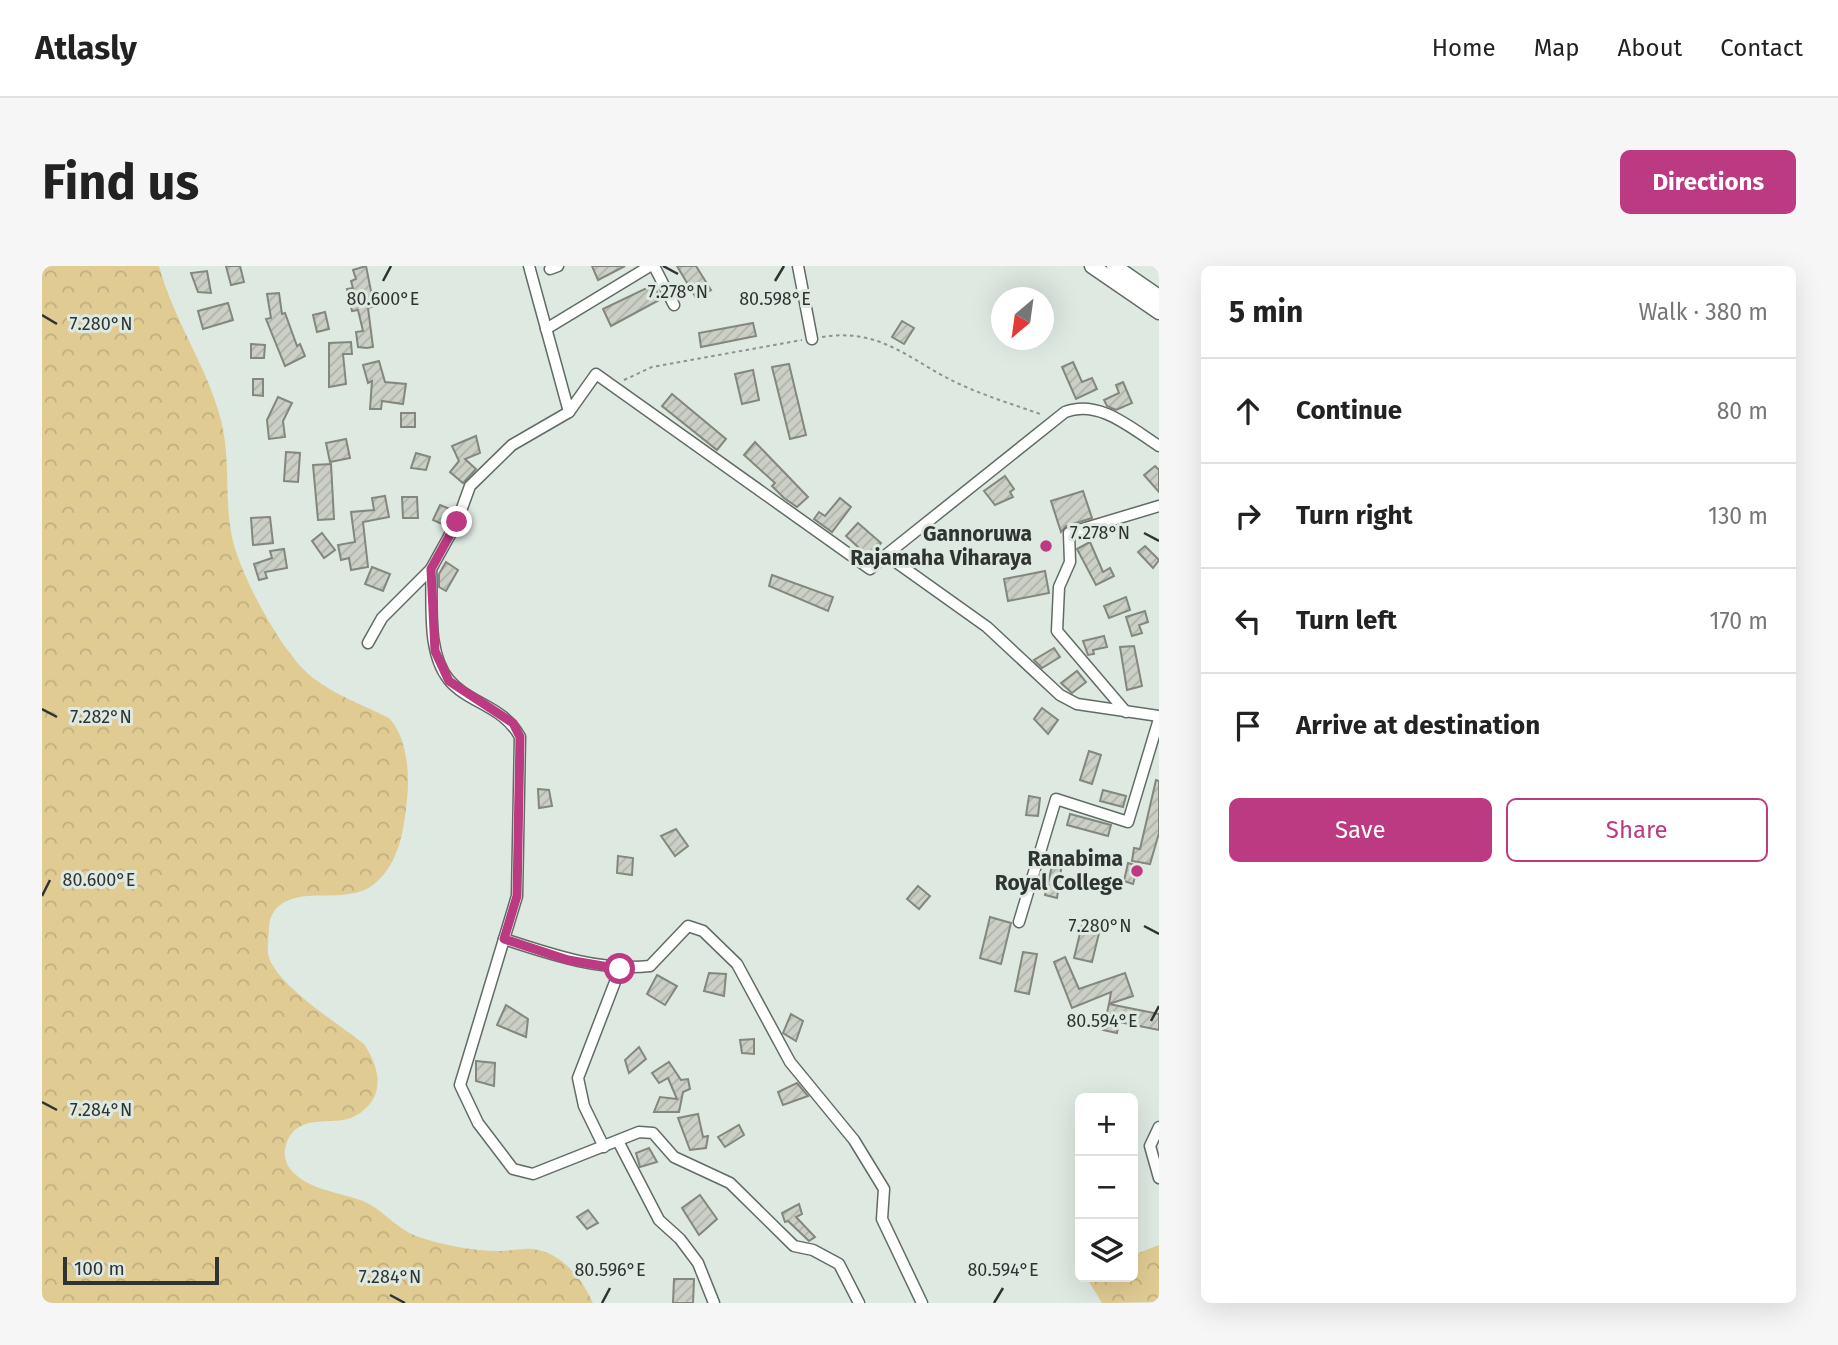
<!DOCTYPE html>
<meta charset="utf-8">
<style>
:root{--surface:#fff;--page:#f6f6f6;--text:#222;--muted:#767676;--line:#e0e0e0;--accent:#bb3a82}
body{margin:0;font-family:"Fira Sans",sans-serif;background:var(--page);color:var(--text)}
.controls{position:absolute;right:21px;bottom:21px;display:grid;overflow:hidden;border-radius:10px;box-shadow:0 7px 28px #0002}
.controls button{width:63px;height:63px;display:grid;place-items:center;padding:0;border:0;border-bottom:2px solid var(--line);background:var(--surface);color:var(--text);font:35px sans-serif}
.compass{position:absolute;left:949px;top:21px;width:63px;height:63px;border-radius:50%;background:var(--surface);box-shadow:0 7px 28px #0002;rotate:209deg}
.scale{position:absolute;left:21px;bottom:18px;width:156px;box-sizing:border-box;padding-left:7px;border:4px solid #2f3331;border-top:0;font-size:19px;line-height:24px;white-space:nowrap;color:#2f3331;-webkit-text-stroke:5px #dee9e2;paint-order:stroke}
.stop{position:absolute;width:21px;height:21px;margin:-16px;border:5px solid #bb3a82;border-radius:50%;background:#fff}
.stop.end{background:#bb3a82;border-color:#fff;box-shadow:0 2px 7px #0008}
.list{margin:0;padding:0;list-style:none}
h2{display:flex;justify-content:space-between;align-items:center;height:91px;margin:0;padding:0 28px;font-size:30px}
h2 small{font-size:23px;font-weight:400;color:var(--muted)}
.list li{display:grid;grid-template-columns:46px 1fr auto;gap:21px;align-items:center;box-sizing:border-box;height:105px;padding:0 28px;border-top:2px solid var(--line)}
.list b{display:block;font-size:26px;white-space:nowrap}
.list em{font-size:23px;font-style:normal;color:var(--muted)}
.actions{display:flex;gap:14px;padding:21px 28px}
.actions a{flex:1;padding:16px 0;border:2px solid var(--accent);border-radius:10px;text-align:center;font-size:24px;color:var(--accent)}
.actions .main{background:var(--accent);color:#fff}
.icon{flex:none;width:38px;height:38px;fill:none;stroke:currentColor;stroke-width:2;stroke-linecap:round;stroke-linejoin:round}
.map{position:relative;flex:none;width:1117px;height:1037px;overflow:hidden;border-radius:10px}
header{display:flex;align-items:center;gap:42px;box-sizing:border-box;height:98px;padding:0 35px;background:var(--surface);border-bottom:2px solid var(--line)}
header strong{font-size:33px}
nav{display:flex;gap:38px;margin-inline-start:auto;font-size:24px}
.intro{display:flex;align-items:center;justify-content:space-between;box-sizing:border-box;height:168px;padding:0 42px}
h1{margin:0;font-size:49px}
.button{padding:18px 32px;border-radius:10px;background:var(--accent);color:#fff;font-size:24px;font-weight:700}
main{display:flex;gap:42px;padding:0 42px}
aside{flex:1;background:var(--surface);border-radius:10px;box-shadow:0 7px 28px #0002}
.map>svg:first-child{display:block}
.forest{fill:url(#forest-crowns)}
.building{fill:url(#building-hatch);stroke:#83877d;stroke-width:2}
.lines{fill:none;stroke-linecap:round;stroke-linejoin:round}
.minor-casing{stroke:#626c66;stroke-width:13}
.major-casing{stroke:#626c66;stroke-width:17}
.path{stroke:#8c948f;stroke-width:2;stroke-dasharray:3.5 3.5;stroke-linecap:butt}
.minor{stroke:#fff;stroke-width:10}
.major{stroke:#fff;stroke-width:14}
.route{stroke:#bb3a82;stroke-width:9}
.ticks{fill:none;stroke:#2f3331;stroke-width:2.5}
.poi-dot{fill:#bb3a82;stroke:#dee9e2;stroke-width:2.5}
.labels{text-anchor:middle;stroke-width:6;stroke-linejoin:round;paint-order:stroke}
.poi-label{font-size:21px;font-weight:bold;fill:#2f3331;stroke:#dee9e2;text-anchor:end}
.ticks-label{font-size:18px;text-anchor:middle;fill:#2f3331;stroke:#dee9e2;stroke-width:6;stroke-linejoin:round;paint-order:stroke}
</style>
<header>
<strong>Atlasly</strong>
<nav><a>Home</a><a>Map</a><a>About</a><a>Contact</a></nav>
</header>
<div class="intro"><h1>Find us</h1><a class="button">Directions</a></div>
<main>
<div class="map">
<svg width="1117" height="1037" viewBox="0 0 1117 1037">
<defs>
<pattern id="forest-crowns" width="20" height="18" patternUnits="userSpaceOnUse" patternTransform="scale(1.75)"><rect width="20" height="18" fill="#e0cb93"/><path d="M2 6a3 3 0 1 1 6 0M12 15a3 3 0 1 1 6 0" fill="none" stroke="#c0af7f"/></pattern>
<pattern id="building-hatch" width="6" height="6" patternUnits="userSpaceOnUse" patternTransform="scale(1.75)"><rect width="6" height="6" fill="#cbcfc5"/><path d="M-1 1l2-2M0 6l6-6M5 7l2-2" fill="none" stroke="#afb2aa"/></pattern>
</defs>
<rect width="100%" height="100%" fill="#dee9e2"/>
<g class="forest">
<path d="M0 0H117C131 53 165 100 179 154 189 193 182 233 190 271 198 309 240 388 271 412 293 429 323 440 347 452 365 471 368 508 365 533 362 564 357 599 331 619 311 634 281 627 258 631 241 634 228 643 227 661 227 669 225 680 226 688 232 718 297 758 322 778 339 803 344 833 313 850 292 862 255 844 244 879 241 887 243 897 249 904 266 924 297 926 321 935 340 943 355 963 374 970 400 979 431 985 458 985 469 985 480 982 490 983 519 986 540 1012 551 1037H0Z"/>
<path d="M1117 979V1036L1060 1037 1044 1011H1091V989Z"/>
</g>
<g class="building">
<path d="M184 0H198L202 16 189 19Z"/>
<path d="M324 0 332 40 326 42 331 81 325 82 316 81 314 66 321 65 316 44 310 45 305 23 311 22 309 15 314 13 311 4Z"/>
<path d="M550 0H583L556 14Z"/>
<path d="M635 0H654L669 24 654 32Z"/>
<path d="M165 5 169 27 156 26 149 7Z"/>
<path d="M611 19 619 33 569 60 561 43Z"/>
<path d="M237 27 240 48 243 47 255 80 258 78 263 90 243 100 224 53 229 52 225 28Z"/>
<path d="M186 37 191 54 161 63 156 45Z"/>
<path d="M283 46 287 63 275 66 271 49Z"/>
<path d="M860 55 872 62 862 78 850 71Z"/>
<path d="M711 57 714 70 659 81 657 67Z"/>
<path d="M309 76 310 88H301L304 118 287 121V77Z"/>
<path d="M209 78 223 79 222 92H209Z"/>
<path d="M337 95 343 116 364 118 361 138 340 135 339 143H328L330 115 326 117 321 99Z"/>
<path d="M1031 96 1040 116 1050 112 1055 123 1034 133 1020 101Z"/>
<path d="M747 98 764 169 748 173 730 101Z"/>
<path d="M711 104 717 134 700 138 693 108Z"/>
<path d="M211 113H221V130L211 129Z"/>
<path d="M1081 116 1090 137 1074 144 1065 140 1062 134 1077 127 1074 119Z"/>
<path d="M630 128 684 173 675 184 620 140Z"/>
<path d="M236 131 250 137 241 155 243 171 227 173 225 154Z"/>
<rect x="359" y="147" width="14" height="14"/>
<path d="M434 170 438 187 423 193 434 203 421 217 408 206 417 195 410 180Z"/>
<path d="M304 173 308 192 288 196 284 177Z"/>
<path d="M713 176 766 231 755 241 742 232 730 220 733 217 702 189Z"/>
<path d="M244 186 258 187 256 216 242 215Z"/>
<path d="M374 187 388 191 384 204 369 202Z"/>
<path d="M289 198 292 253 276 254 271 199Z"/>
<path d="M1113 200 1117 204V226L1102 209Z"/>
<path d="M963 210 972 223 968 226 971 231 953 239 942 225Z"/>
<path d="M1041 225 1050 252 1024 260 1019 266 1009 235Z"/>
<path d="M343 230 347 251 321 256 326 301 309 304 307 292 299 294 296 279 313 276 309 246 332 244 330 232Z"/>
<path d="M360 231H375L376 252H361Z"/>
<path d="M798 232 809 241 790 266 772 253 777 246 783 250Z"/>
<path d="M398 239 408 243 402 259 391 254Z"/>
<path d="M228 251 231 277 211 279 209 252Z"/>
<path d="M816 257 839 277 827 291 804 270Z"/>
<path d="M280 267 293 284 282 292 270 275Z"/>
<path d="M1048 276 1061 306 1068 302 1072 310 1054 319 1035 283Z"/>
<path d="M1103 280 1117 294 1111 302 1096 286Z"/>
<path d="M242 283 245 302 223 306 225 312 217 314 212 298 230 292 228 285Z"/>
<path d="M404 296 416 304 404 325 397 321V308Z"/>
<path d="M330 301 348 308 341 325 323 318Z"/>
<path d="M1003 305 1007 327 966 335 962 313Z"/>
<path d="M730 309 791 331 786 345 727 320Z"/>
<path d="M1084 331 1088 344 1067 352 1062 340Z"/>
<path d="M1103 345 1106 356 1097 359 1100 367 1090 370 1084 351Z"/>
<path d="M1062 370 1065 381 1051 384 1052 388 1046 389 1041 375Z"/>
<path d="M1092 380 1100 420 1085 424 1078 381Z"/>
<path d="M1012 382 1018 391 1000 402 992 394Z"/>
<path d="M1035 405 1044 416 1030 427 1019 417Z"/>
<path d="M1000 442 1016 454 1006 468 992 453Z"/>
<path d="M1047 485 1059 489 1050 518 1038 514Z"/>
<path d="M1114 514 1117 515V567L1108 598 1090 595 1092 582 1098 583Z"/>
<path d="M496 523 507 524 510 540 497 542Z"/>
<path d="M1061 524 1084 530 1081 541 1058 535Z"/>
<path d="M987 530 998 532 996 550 984 549Z"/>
<path d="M1028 548 1069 559 1066 570 1025 559Z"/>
<path d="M634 563 646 580 633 590 619 570Z"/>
<path d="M1013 588 1021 590 1015 632 1003 629Z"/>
<path d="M576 590 591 592 590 609 575 607Z"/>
<path d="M1086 597 1096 600 1091 618 1082 615Z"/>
<path d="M876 620 888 630 877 643 865 633Z"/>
<path d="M948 651 969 657 959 698 938 692Z"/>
<path d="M1040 659 1058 663 1050 696 1032 692Z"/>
<path d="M981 686 995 688 987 728 973 725Z"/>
<path d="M1023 691 1037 723 1083 707 1091 730 1067 738 1069 726 1030 742 1012 696Z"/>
<path d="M667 707 684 708 682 730 662 725Z"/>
<path d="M615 709 635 720 623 739 605 728Z"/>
<path d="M1067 738 1117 748V764L1077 756 1075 767 1061 764Z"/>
<path d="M464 739 486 753 484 771 455 759Z"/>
<path d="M749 748 761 755 754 775 741 767Z"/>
<path d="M712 773V788L700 787 698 774Z"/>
<path d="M597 781 604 793 587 807 583 794Z"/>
<path d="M434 795 453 797 452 820 434 815Z"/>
<path d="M627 796 639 814 646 813 648 823 641 826 637 846H612L618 831 635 833 626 812 617 817 610 807Z"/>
<path d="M755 817 766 830 741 839 736 826Z"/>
<path d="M656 848 661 871 666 870 664 882 648 884 636 852Z"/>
<path d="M697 859 702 869 683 881 676 871Z"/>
<path d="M607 882 615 896 598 901 594 887Z"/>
<path d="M658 929 675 953 657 969 640 942Z"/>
<path d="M757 938 760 948 754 951 773 971 767 975 746 955 743 956 740 947Z"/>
<path d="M546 944 556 957 545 963 535 951Z"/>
<path d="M632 1013H652L651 1037H631Z"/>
</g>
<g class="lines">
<defs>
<g id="minor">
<path d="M487 0 527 146 554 108 828 303 844 289 945 361 1018 429 1035 438 1117 450"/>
<path d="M612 0 632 39"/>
<path d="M756 0 770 73"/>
<path d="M508 3 516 0"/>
<path d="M504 63 608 0"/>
<path d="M844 289 1023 146C1057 133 1089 162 1117 180"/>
<path d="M389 303C391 337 384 386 407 414 426 437 462 440 478 471L475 630 418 819 436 857 471 903 491 908 597 866 611 867 632 891 688 917 752 980 771 984 797 998 817 1037"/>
<path d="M326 377 340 352 389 303 415 256 428 220 470 179 527 146"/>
<path d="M1084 446 1015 365 1017 321 1028 296 1027 267 1117 240"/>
<path d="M977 656 1014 533 1086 556 1117 453"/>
<path d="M462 673C511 689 557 705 608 700L646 660 661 665 695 698 748 796 812 874 842 923 840 953 880 1037"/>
<path d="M1117 861 1108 880 1117 912"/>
<path d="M576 875 617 954 638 973 656 997 672 1037"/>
<path d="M562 881 542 840 536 812 578 703"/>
</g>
<g id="major">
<path d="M1050 0 1117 46"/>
<path d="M1072 0 1117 31"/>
</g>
</defs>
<use href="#minor" class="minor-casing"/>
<use href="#major" class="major-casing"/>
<g class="path">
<path d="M780 71C843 61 870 98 924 121 949 132 976 140 1001 149"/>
<path d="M582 114 610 101 760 74"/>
</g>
<use href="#minor" class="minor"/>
<use href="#major" class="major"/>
</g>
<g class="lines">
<path class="route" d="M415 256 389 303 393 385 407 415 471 457 478 471 475 630 462 673 526 694 578 703"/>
</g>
<path class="ticks" d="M621 0 636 8M341 15 349 0M733 15 742 0M0 49 15 58M1102 267 1117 275M0 443 15 451M0 630 8 614M1102 660 1117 668M1109 755 1117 740M0 836 15 844M348 1029 363 1037M560 1037 568 1022M952 1037 961 1022"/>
<g class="poi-dot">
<circle cx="1004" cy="280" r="7"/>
<circle cx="1095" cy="605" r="7"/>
</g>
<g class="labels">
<g class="poi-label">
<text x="990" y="275">Gannoruwa<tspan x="990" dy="24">Rajamaha Viharaya</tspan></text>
<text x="1081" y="600">Ranabima<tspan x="1081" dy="24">Royal College</tspan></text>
</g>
</g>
<g class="ticks-label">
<text x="636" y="32">7.278°N</text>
<text x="341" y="39">80.600°E</text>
<text x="733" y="39">80.598°E</text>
<text x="59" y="64">7.280°N</text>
<text x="1058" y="273">7.278°N</text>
<text x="59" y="457">7.282°N</text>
<text x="57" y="620">80.600°E</text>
<text x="1058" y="666">7.280°N</text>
<text x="1060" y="761">80.594°E</text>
<text x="59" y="850">7.284°N</text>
<text x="568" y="1010">80.596°E</text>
<text x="961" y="1010">80.594°E</text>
<text x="348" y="1017">7.284°N</text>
</g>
</svg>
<div class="controls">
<button>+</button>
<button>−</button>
<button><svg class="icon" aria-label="layers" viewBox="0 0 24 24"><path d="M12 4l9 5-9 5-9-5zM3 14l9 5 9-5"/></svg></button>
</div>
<svg class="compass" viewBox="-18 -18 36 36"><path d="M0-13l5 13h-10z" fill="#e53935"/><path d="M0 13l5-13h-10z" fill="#767676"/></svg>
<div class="scale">100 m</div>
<div class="stop" style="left:578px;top:703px"></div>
<div class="stop end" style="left:415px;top:256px"></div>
</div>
<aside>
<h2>5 min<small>Walk · 380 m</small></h2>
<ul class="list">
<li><svg class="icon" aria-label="ahead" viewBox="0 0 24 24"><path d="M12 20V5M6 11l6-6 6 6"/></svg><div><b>Continue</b></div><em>80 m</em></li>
<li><svg class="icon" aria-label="right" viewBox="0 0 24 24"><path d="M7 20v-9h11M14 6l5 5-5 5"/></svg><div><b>Turn right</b></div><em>130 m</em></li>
<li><svg class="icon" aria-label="left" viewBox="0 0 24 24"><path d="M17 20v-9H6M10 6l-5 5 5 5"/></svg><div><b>Turn left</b></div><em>170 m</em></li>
<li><svg class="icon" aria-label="arrive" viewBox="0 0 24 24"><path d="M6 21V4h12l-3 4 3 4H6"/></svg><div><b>Arrive at destination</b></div></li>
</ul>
<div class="actions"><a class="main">Save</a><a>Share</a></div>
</aside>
</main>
